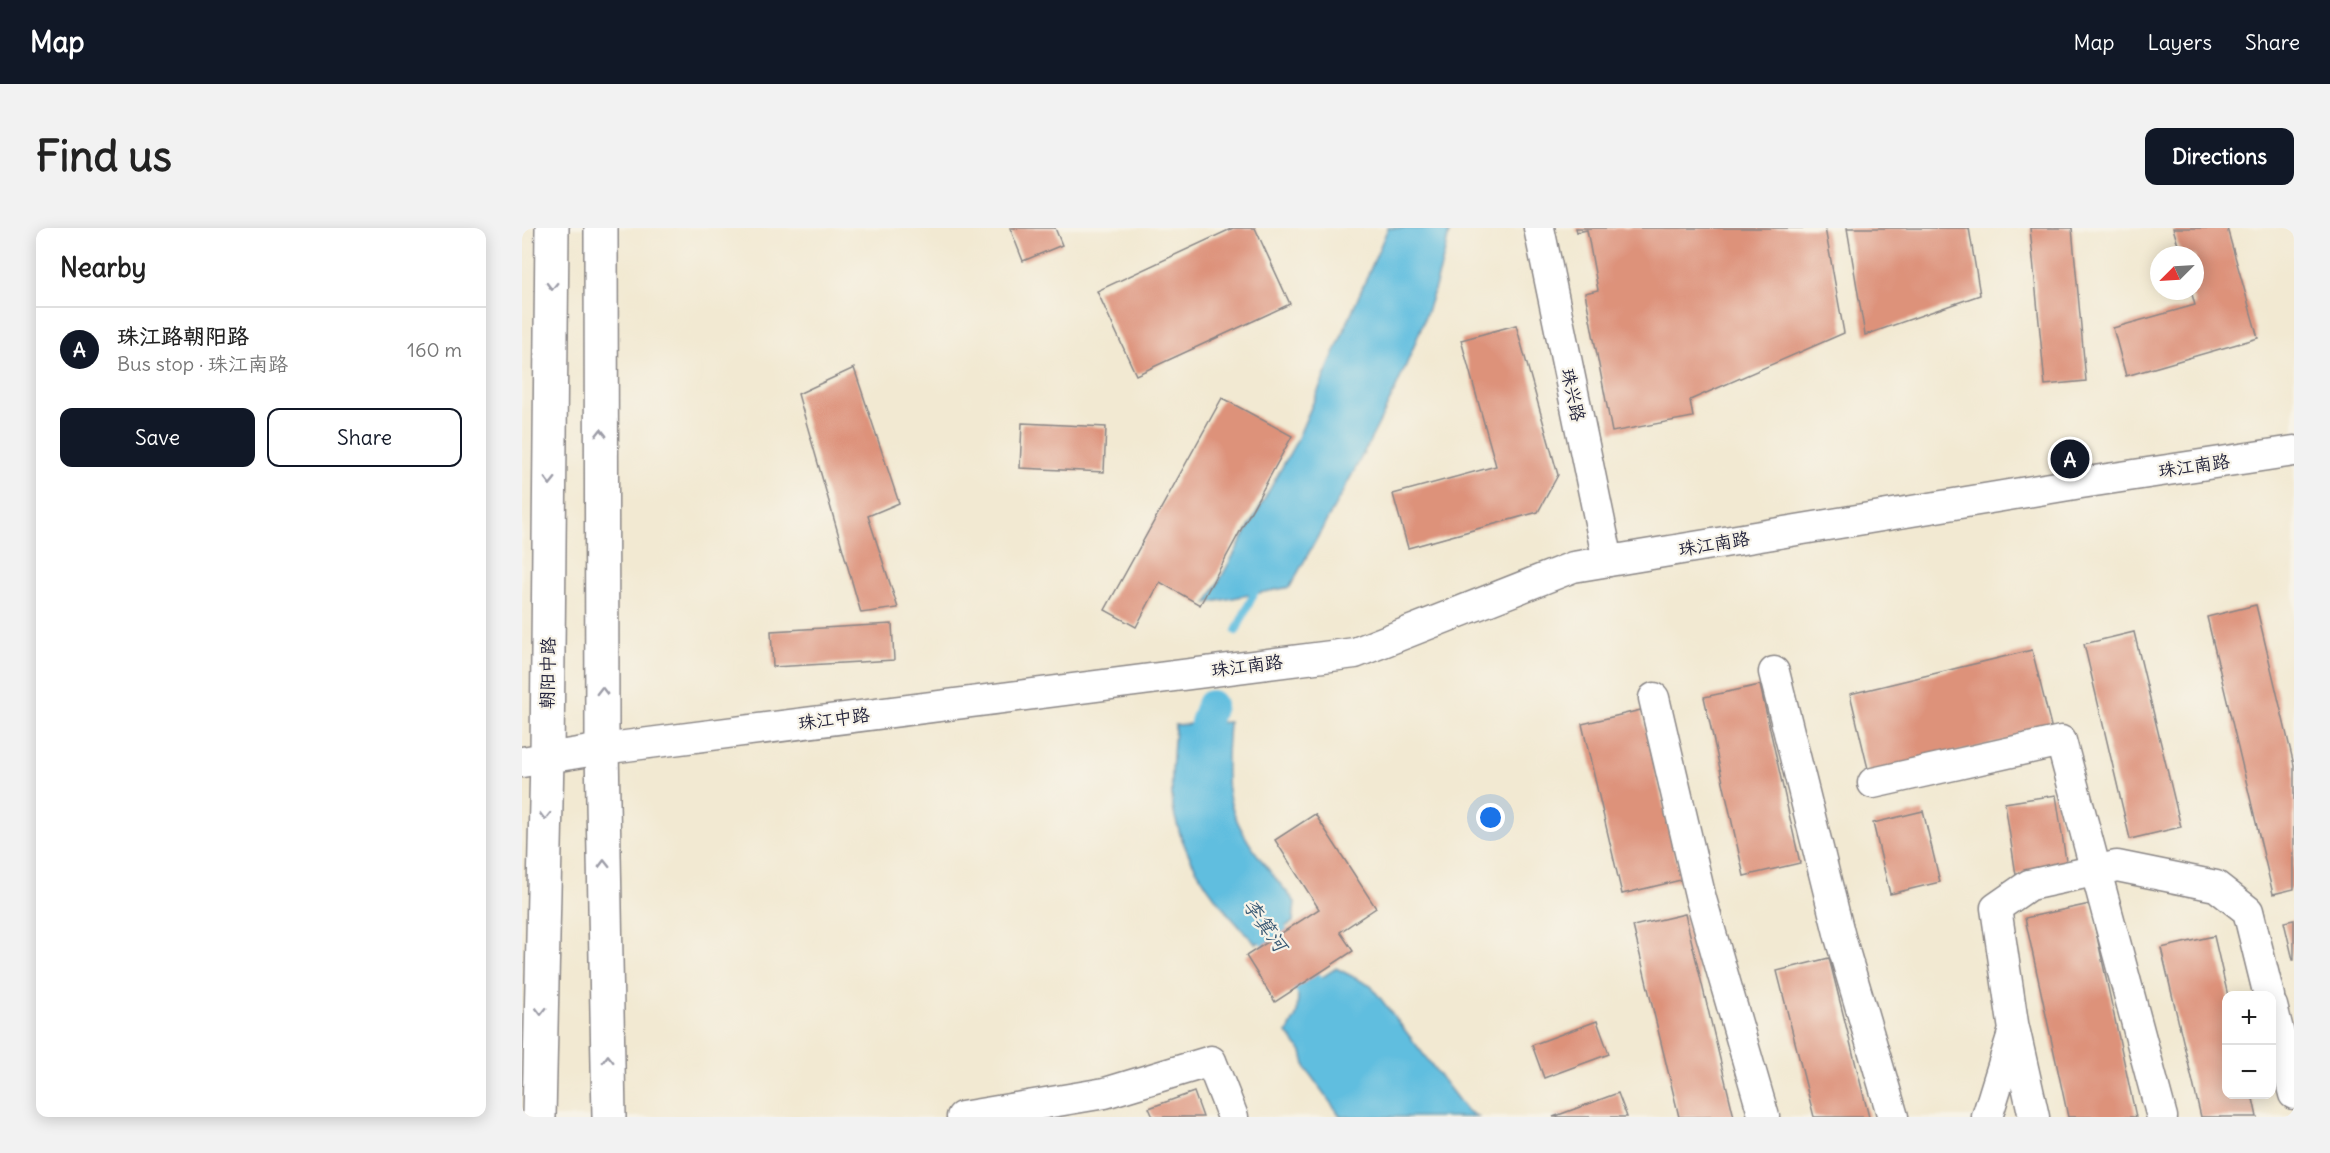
<!DOCTYPE html>
<meta charset="utf-8">
<style>
:root{--surface:#fff;--page:#f2f2f2;--text:#222;--muted:#767676;--line:#e0e0e0;--accent:#111827}
body{margin:0;font-family:Delius,"LXGW WenKai TC",sans-serif;background:var(--page);color:var(--text)}
.controls{position:absolute;right:18px;bottom:18px;display:grid;overflow:hidden;border-radius:12px;box-shadow:0 3px 15px #0003}
.controls button{width:54px;height:54px;display:grid;place-items:center;padding:0;border:0;border-bottom:2px solid var(--line);background:var(--surface);color:var(--text);font:30px sans-serif}
.compass{position:absolute;left:1628px;top:18px;width:54px;height:54px;border-radius:50%;background:var(--surface);box-shadow:0 3px 15px #0003;rotate:246deg}
.you{position:absolute;left:969px;top:590px;width:21px;height:21px;margin:-15px;border:4px solid #fff;border-radius:50%;background:#1a73e8;box-shadow:0 0 0 9px #1a73e833}
.badge{display:grid;place-items:center;width:39px;height:39px;border-radius:50%;background:var(--accent);color:#fff;font-size:20px;font-weight:700}
.pin{position:absolute;translate:-50% -50%;border:3px solid #fff;box-shadow:0 2px 6px #0006}
.list{margin:0;padding:0;list-style:none}
h2{display:flex;justify-content:space-between;align-items:center;height:78px;margin:0;padding:0 24px;font-size:26px}
h2 small{font-size:20px;font-weight:400;color:var(--muted)}
.list li{display:grid;grid-template-columns:39px 1fr auto;gap:18px;align-items:center;box-sizing:border-box;height:84px;padding:0 24px;border-top:2px solid var(--line)}
.list b{display:block;font-size:22px;white-space:nowrap}
.list p{margin:0;font-size:20px;white-space:nowrap;color:var(--muted)}
.list em{font-size:20px;font-style:normal;color:var(--muted)}
.actions{display:flex;gap:12px;padding:18px 24px}
.actions a{flex:1;padding:14px 0;border:2px solid var(--accent);border-radius:12px;text-align:center;font-size:21px;color:var(--accent)}
.actions .main{background:var(--accent);color:#fff}
.map{position:relative;flex:none;width:1772px;height:889px;overflow:hidden;border-radius:12px}
header{display:flex;align-items:center;gap:36px;box-sizing:border-box;height:84px;padding:0 30px;background:var(--accent);color:#fff}
header strong{font-size:28px}
nav{display:flex;gap:33px;margin-inline-start:auto;font-size:21px}
.intro{display:flex;align-items:center;justify-content:space-between;box-sizing:border-box;height:144px;padding:0 36px}
h1{margin:0;font-size:42px}
.button{padding:15px 27px;border-radius:12px;background:var(--accent);color:#fff;font-size:21px;font-weight:700}
main{display:flex;gap:36px;padding:0 36px}
aside{flex:1;background:var(--surface);border-radius:12px;box-shadow:0 3px 15px #0003}
.map>svg:first-child{display:block}
.water{fill:#61bedf;stroke:#42708d;stroke-width:1.5}
.lines{fill:none;stroke-linecap:round;stroke-linejoin:round}
.stream{stroke:#61bedf;stroke-width:8}
.canal{stroke:#61bedf;stroke-width:30}
.building{fill:#dd927a}
.minor-casing{stroke:#8a8686;stroke-width:33}
.major-casing{stroke:#8a8686;stroke-width:36}
.minor{stroke:#fff;stroke-width:30}
.major{stroke:#fff;stroke-width:33}
.oneway{stroke:#9c9ca7}
.labels{text-anchor:middle;stroke-width:4.5;stroke-linejoin:round;paint-order:stroke}
.street-label{font-size:18px;fill:#22223b;stroke:#f7f3e8}
.water-label{font-size:20px;font-style:italic;fill:#385974;stroke:#f7f3e8}
</style>
<header>
<strong>Map</strong>
<nav><a>Map</a><a>Layers</a><a>Share</a></nav>
</header>
<div class="intro"><h1>Find us</h1><a class="button">Directions</a></div>
<main>
<aside>
<h2>Nearby<small></small></h2>
<ul class="list">
<li><span class="badge">A</span><div><b>珠江路朝阳路</b><p>Bus stop · 珠江南路</p></div><em>160 m</em></li>
</ul>
<div class="actions"><a class="main">Save</a><a>Share</a></div>
</aside>
<div class="map">
<svg width="1772" height="889" viewBox="0 0 1772 889">
<rect width="100%" height="100%" fill="#f7f3e8"/>
<filter id="ink" filterUnits="userSpaceOnUse"><feTurbulence type="fractalNoise" baseFrequency=".0167" numOctaves="2"/><feDisplacementMap in="SourceGraphic" scale="12" xChannelSelector="R" yChannelSelector="G"/><feConvolveMatrix kernelMatrix="1 2 1 2 8 2 1 2 1" color-interpolation-filters="sRGB"/></filter>
<filter id="wash" filterUnits="userSpaceOnUse"><feTurbulence type="fractalNoise" baseFrequency=".008" numOctaves="4" result="noise"/><feDisplacementMap in="SourceGraphic" scale="24" xChannelSelector="R" yChannelSelector="G"/><feGaussianBlur stdDeviation="1.35" result="paint"/><feColorMatrix in="noise" values="0 0 0 0 0 0 0 0 0 0 0 0 0 0 0 0 0 1.4 0 .05"/><feComposite in="paint" operator="in"/></filter>
<g filter="url(#wash)">
<rect width="100%" height="100%" fill="#f2e9d2"/>
<g class="water">
<path d="M866 0H928C903 129 830 245 768 359L685 375 775 212Z"/>
<path d="M707 494C706 512 704 531 705 550 706 599 744 638 773 674L771 694 734 716C699 681 665 639 653 589 646 561 652 526 653 497Z"/>
<path d="M814 740 849 758 944 882 956 889H819L784 841 780 824 765 805 775 786 776 765Z"/>
</g>
<g class="lines">
<path class="stream" d="M714 403 736 357"/>
<g class="canal">
<path d="M678 536 683 495 689 477"/>
<path d="M726 673 811 789"/>
</g>
</g>
<g id="blocks">
<g class="building">
<path d="M488 0H533L540 17 501 33Z"/>
<path d="M711 0H733L768 76 614 147 575 63Z"/>
<path d="M1054 0H1303L1322 105 1168 172 1171 189 1090 204 1063 65 1076 62 1065 2 1055 4Z"/>
<path d="M1325 0H1447L1458 67 1343 107Z"/>
<path d="M1508 0H1550L1564 153 1523 157Z"/>
<path d="M1651 0H1705L1736 110 1604 148 1591 100 1673 77 1669 63H1673V27H1659Z"/>
<path d="M994 97 1036 247 1016 284 886 320 871 266 974 238 939 112Z"/>
<path d="M332 140 377 275 346 288 376 380 339 385 276 166Z"/>
<path d="M700 170 770 208 678 377 638 354 614 399 583 382Z"/>
<path d="M500 195 584 199 582 244 498 240Z"/>
<path d="M1734 377 1772 537V661L1751 666 1685 389Z"/>
<path d="M370 396 372 432 251 439 249 403Z"/>
<path d="M1612 404 1659 599 1608 611 1562 416Z"/>
<path d="M1510 422 1530 502 1347 545 1328 466Z"/>
<path d="M1238 457 1278 635 1222 648 1182 469Z"/>
<path d="M1119 482 1159 652 1100 666 1060 496Z"/>
<path d="M1534 567 1545 639 1494 647 1483 575Z"/>
<path d="M1401 583 1418 654 1368 666 1351 595Z"/>
<path d="M793 586 854 680 818 704 831 723 753 774 724 728 797 681 753 612Z"/>
<path d="M1568 676 1614 889H1546L1503 690Z"/>
<path d="M1163 686 1212 889H1157L1111 698Z"/>
<path d="M1772 692V732H1771L1762 694Z"/>
<path d="M1692 708 1706 768 1704 866H1730L1735 889H1679L1639 720Z"/>
<path d="M1307 730 1347 889H1292L1255 743Z"/>
<path d="M1075 793 1087 826 1022 850 1010 817Z"/>
<path d="M672 864 681 889H631L627 880Z"/>
<path d="M1096 865 1105 889H1031Z"/>
</g>
</g>
</g>
<g filter="url(#ink)">
<use href="#blocks" fill-opacity="0" stroke="#8a8686" stroke-width="1.5"/>
<g class="lines">
<defs>
<g id="minor">
<path d="M1017 0 1086 333"/>
<path d="M1252 444 1318 709 1371 889"/>
<path d="M1132 470 1179 671 1242 889"/>
<path d="M0 534 80 521 833 425 1051 339 1559 255 1772 223"/>
<path d="M1351 555 1539 513 1640 889"/>
<path d="M1750 778 1772 866"/>
<path d="M1493 804 1512 889"/>
<path d="M440 889 583 865 689 833 711 889"/>
<path d="M1465 889 1492 802 1474 680 1507 657 1595 638 1694 658 1726 683 1747 768"/>
</g>
<g id="major">
<path d="M79 0 80 521 87 889"/>
<path d="M17 889 25 529 30 0"/>
</g>
</defs>
<use href="#minor" class="minor-casing"/>
<use href="#major" class="major-casing"/>
<use href="#minor" class="minor"/>
<use href="#major" class="major"/>
</g>
<defs><path id="oneway-chevron" d="M-2-3.5L2.5 0L-2 3.5" fill="none" stroke-width="1.6" stroke-linecap="round" stroke-linejoin="round" transform="scale(1.5)"/></defs>
<g class="oneway">
<use href="#oneway-chevron" transform="translate(30 58) rotate(91)"/>
<use href="#oneway-chevron" transform="translate(79 205) rotate(-90)"/>
<use href="#oneway-chevron" transform="translate(28 253) rotate(91)"/>
<use href="#oneway-chevron" transform="translate(80 463) rotate(-90)"/>
<use href="#oneway-chevron" transform="translate(23 588) rotate(91)"/>
<use href="#oneway-chevron" transform="translate(82 636) rotate(-91)"/>
<use href="#oneway-chevron" transform="translate(19 783) rotate(91)"/>
<use href="#oneway-chevron" transform="translate(86 831) rotate(-91)"/>
</g>
</g>
<g class="labels">
<g class="street-label">
<text transform="translate(1051 167) rotate(78)" y="6">珠兴路</text>
<text transform="translate(1672 238) rotate(-8)" y="6">珠江南路</text>
<text transform="translate(1192 316) rotate(-9)" y="6">珠江南路</text>
<text transform="translate(725 438) rotate(-7)" y="6">珠江南路</text>
<text transform="translate(26 445) rotate(-89)" y="6">朝阳中路</text>
<text transform="translate(312 491) rotate(-7)" y="6">珠江中路</text>
</g>
<g class="water-label">
<text transform="translate(743 697) rotate(54)" y="7">李箕河</text>
</g>
</g>
</svg>
<div class="controls">
<button>+</button>
<button>−</button>
</div>
<svg class="compass" viewBox="-18 -18 36 36"><path d="M0-13l5 13h-10z" fill="#e53935"/><path d="M0 13l5-13h-10z" fill="#767676"/></svg>
<div class="you"></div>
<div class="pin badge" style="left:1548px;top:231px">A</div>
</div>
</main>
